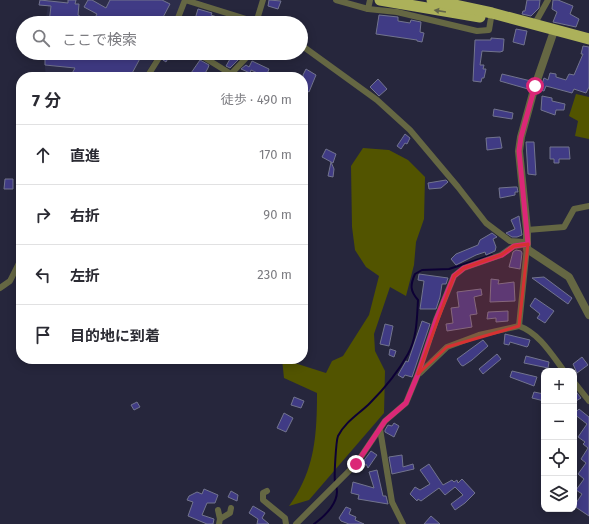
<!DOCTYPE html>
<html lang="ja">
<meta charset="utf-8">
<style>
:root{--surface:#fff;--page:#f7f7f7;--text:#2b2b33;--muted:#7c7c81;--line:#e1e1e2}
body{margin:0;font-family:"Fira Sans","Noto Sans JP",sans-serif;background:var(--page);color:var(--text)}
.controls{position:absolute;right:12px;bottom:12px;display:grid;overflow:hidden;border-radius:8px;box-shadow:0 2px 10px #0003}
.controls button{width:36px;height:36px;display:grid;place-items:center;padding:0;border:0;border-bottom:1px solid var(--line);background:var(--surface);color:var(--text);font:20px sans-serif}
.stop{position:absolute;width:12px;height:12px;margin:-9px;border:3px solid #db2777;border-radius:50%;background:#fff}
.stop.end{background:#db2777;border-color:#fff;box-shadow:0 1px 4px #0008}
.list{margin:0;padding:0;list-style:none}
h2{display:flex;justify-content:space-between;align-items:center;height:52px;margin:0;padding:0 16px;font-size:17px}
h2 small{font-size:13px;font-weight:400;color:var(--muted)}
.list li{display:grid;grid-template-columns:26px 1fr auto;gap:12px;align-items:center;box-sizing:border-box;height:60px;padding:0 16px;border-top:1px solid var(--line)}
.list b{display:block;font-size:15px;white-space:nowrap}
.list em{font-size:13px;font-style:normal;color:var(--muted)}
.icon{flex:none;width:22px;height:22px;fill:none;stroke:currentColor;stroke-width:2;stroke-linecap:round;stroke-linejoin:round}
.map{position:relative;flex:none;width:589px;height:524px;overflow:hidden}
.search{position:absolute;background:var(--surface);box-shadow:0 2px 10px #0003;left:16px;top:16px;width:292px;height:44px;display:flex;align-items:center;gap:10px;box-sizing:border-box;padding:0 14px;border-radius:22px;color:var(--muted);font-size:15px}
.panel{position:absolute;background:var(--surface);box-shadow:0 2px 10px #0003;left:16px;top:72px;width:292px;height:292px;border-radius:16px}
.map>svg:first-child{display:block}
.built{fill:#2d2d4a}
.forest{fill:#525400}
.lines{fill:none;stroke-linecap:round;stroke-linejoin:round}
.stream{stroke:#0d0035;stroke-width:2}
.building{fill:#403b85;stroke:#72748e}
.minor{stroke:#656743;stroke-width:6}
.tertiary{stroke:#656743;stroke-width:8}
.trunk{stroke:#acb15a;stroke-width:11}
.oneway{fill:#62654a}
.route{stroke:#db2777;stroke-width:5}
.marked{fill:#d63132;fill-opacity:0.2;stroke:#d63132;stroke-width:3;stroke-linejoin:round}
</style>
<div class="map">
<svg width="589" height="524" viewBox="0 0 589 524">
<rect width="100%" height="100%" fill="#26263c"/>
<g class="built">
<path d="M49 0H183L173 23H45Z"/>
<path d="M40 53H157L144 77H46L44 59 40 56Z"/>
</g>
<g class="forest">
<path d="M576 94 589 97V139L575 136 578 121 569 116Z"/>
<path d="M363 148 389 150 408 160 425 177 424 219 416 242 414 265 406 296 390 287 374 334 375 351 385 371 384 413 309 500 289 506C294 499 299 491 303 482 316 455 317 423 317 393L284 378 282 359 326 373 332 361 343 356 369 315 379 276 366 267 355 250 352 227 351 166Z"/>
</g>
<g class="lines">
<g class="stream">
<path d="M335 482C334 476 336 441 338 436 345 422 359 414 370 403 384 389 398 372 408 354 417 338 417 318 418 300 410 291 410 285 415 274L422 270 449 269 492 255"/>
<path d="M314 524C325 516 341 501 336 486"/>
</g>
</g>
<g class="building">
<path d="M40 0 68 3V0H76L75 4H79L78 15 91 23H49L51 6 39 5Z"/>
<path d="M88 0H92L106 8 110 0H162L170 4 160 23H92L97 14 84 7Z"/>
<path d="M269 0 281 1 278 9 268 6Z"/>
<path d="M527 0H540L539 8 531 16 522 14 523 11H525Z"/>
<path d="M553 0H558L573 6 570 14 579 19 576 27 553 22 557 12 552 9Z"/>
<path d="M198 9 212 13 211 15 235 23H206L195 19Z"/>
<path d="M379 15 398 17V21L410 23 411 20 421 22 420 32 424 33 422 42 417 41V40L376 34Z"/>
<path d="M516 29 527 31 524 45 513 42Z"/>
<path d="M491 38 504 39 503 51 500 52 482 51 480 65H484L483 69H486L484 78H482L481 82 473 81 475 40H491Z"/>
<path d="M583 46 589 47V87L586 93 574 89 572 93 546 86 544 91 540 90 544 78 548 80 550 73 556 74V77L566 80 569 74 574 75 583 54H581Z"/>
<path d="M45 53H143L130 77H70L75 68 45 65Z"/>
<path d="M166 53H171L166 62 163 60Z"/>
<path d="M220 53H238L242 56 230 68 226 66 230 59Z"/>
<path d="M200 60 209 65 208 68 203 77H194L195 75 191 73Z"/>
<path d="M252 61 269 69 266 77 251 70 250 73 241 69 246 65 249 67Z"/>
<path d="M306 69 316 75 309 92 304 89 307 83 303 81V75Z"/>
<path d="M502 74 531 81 529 86 528 89 500 81Z"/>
<path d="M378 79 387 89 379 96 370 87Z"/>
<path d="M542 96 552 98V101L565 104 564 110H556L555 115 541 110Z"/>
<path d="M494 109 513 113 512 119 493 116Z"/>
<path d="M405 134 410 138 407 144 405 143 401 149 397 146Z"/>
<path d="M500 137 502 148 487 150 486 138Z"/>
<path d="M526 142H534L536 175 528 174Z"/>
<path d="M550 147H569L570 159H559V163H554V159H550Z"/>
<path d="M326 149 336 154 333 163 322 157Z"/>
<path d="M331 162 334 169 333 177 328 176Z"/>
<path d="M5 179H13V189H4Z"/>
<path d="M446 180 448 182 441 188 429 189 428 183Z"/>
<path d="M514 187H517L518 192H515V195L500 198 499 188Z"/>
<path d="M519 216 522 235 517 237H512L506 233 515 229 511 220Z"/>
<path d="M492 233 497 237 493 239 496 247 495 251 486 255 485 252 476 255 456 265 451 259 456 254 478 245 480 240Z"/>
<path d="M516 250 521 251 522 253 520 269 509 267 513 252Z"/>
<path d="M419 274 448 278 446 284H442L440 297 436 309H420L424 281 418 280Z"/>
<path d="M544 277 572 298 568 304 532 278Z"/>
<path d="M491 279 499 280 498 284 514 282 515 301 490 302Z"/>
<path d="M481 289 482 295 474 297 477 314 470 315 472 327 447 331 446 324 453 323 451 308 459 307 457 292Z"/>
<path d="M535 298 554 311 545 323 537 318 540 314 530 306Z"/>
<path d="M508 311V321L496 322V318L487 319 488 312Z"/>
<path d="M422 321 430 324 412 377 405 375 403 378 398 375 406 361 408 362Z"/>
<path d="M385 324 393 326 389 346 380 344Z"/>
<path d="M505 334 530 340 528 346 527 347 510 342 509 345 504 344Z"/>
<path d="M483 340 488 346 472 360 463 366 461 365 457 359Z"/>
<path d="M390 349 396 351 394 357 389 355Z"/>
<path d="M497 354 501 359 483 374 479 369Z"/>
<path d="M526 356 549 362 548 368 524 363Z"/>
<path d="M582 357 588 365 577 373 573 364Z"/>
<path d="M512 371 537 377 534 386 510 377Z"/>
<path d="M574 389 581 398 576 401 574 398Z"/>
<path d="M534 392 544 394V401L532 398Z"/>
<path d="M294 397 304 401 301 408 291 405Z"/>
<path d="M137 402 140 407 134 410 131 405Z"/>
<path d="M579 409 589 417V516L574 506 582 494 576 490 584 479 578 474 586 463 581 459 588 448 583 444 585 442 578 437 587 424 574 414Z"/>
<path d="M284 413 293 418 286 432 277 428Z"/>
<path d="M394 423 399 426 394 437 385 432V430L388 425 392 426Z"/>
<path d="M371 451 377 455 368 468 366 464 363 469 359 467Z"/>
<path d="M402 455 403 467 413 464 414 469 392 474 389 457Z"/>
<path d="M429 464 443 485 452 480 454 482 457 480 458 483 462 479 475 493 465 503 455 510 451 504 463 495 455 487 445 495 439 488 421 501 418 499 417 501 410 494 415 487 420 490 430 484 420 470Z"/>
<path d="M377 470 383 496H386L388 504 358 499 359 495 351 493 353 482 374 488 369 472Z"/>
<path d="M204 489 218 495 215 503H207L202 515 214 519 213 524H207L188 516 193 502 187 500 189 496 197 492 202 494Z"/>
<path d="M231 491 238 495 237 501 228 497Z"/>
<path d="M253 506 265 513 262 518 269 524H257L258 519 249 513Z"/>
<path d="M346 507 351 509 349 514 356 517 355 520 364 524H349L341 521 339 518Z"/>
<path d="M431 516 440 524H424Z"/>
</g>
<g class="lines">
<g class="minor">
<path d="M185 0 259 23"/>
<path d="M336 0 368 9 397 12 477 31 489 30 491 18"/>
<path d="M368 9 370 0"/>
<path d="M176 23 185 0"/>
<path d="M256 23 263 0"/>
<path d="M534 25 548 0"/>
<path d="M301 45 377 100 410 130 458 187 486 223 510 241 524 242"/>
<path d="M197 53 231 74 228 77"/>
<path d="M231 74 246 58 248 53"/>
<path d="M231 74 244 77"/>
<path d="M147 77 162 53"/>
<path d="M527 230 564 227 574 209 589 206"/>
<path d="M0 288 10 281 21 259"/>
<path d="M519 326 527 247"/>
<path d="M420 373 447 347 479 335 519 326C539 333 552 355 564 371"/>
<path d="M574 382 589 401"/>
<path d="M380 429 392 502 403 524"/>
<path d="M267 491 263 493V500L285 518 286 524"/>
<path d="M218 510 220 519"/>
<path d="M219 524 220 519 230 513 231 508"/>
<path d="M296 524 356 464 385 421 406 403 418 374 436 320 454 276 464 268 501 255 514 246 528 244"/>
</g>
<path class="tertiary" d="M554 31 535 86 521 137 519 151 527 230V249L569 277 589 315"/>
<g class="trunk">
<path d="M380 0 480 17"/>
<path d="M432 0 492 13 589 39"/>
</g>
</g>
<defs><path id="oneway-solid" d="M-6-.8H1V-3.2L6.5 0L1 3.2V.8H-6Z"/></defs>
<use class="oneway" href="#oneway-solid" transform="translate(440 11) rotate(-171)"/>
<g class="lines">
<path class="route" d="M356 464 385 421 406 403 418 374 436 320 454 276 464 268 502 255 514 246 528 244 519 151 521 137 535 86"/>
</g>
<path class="marked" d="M528 244 519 326 447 347 418 374 454 276 464 268 501 255 514 246Z"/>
</svg>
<div class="controls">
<button>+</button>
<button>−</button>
<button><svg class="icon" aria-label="locate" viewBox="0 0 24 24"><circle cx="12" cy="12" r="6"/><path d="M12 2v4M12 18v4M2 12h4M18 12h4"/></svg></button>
<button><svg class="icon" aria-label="layers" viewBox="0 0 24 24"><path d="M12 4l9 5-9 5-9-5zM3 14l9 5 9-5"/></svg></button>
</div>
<div class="stop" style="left:535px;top:86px"></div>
<div class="stop end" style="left:356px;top:464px"></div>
<div class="search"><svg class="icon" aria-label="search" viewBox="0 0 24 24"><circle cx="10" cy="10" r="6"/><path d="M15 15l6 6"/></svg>ここで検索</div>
<section class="panel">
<h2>7 分<small>徒歩 · 490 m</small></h2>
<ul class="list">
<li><svg class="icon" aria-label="ahead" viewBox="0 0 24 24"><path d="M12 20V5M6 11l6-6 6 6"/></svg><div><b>直進</b></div><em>170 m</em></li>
<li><svg class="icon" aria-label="right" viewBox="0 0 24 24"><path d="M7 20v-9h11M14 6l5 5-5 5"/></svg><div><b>右折</b></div><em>90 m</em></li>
<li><svg class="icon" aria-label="left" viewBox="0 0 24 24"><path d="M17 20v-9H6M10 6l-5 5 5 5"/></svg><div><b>左折</b></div><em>230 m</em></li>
<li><svg class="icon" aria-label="arrive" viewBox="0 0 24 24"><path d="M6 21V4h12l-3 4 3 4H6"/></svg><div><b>目的地に到着</b></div></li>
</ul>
</section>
</div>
